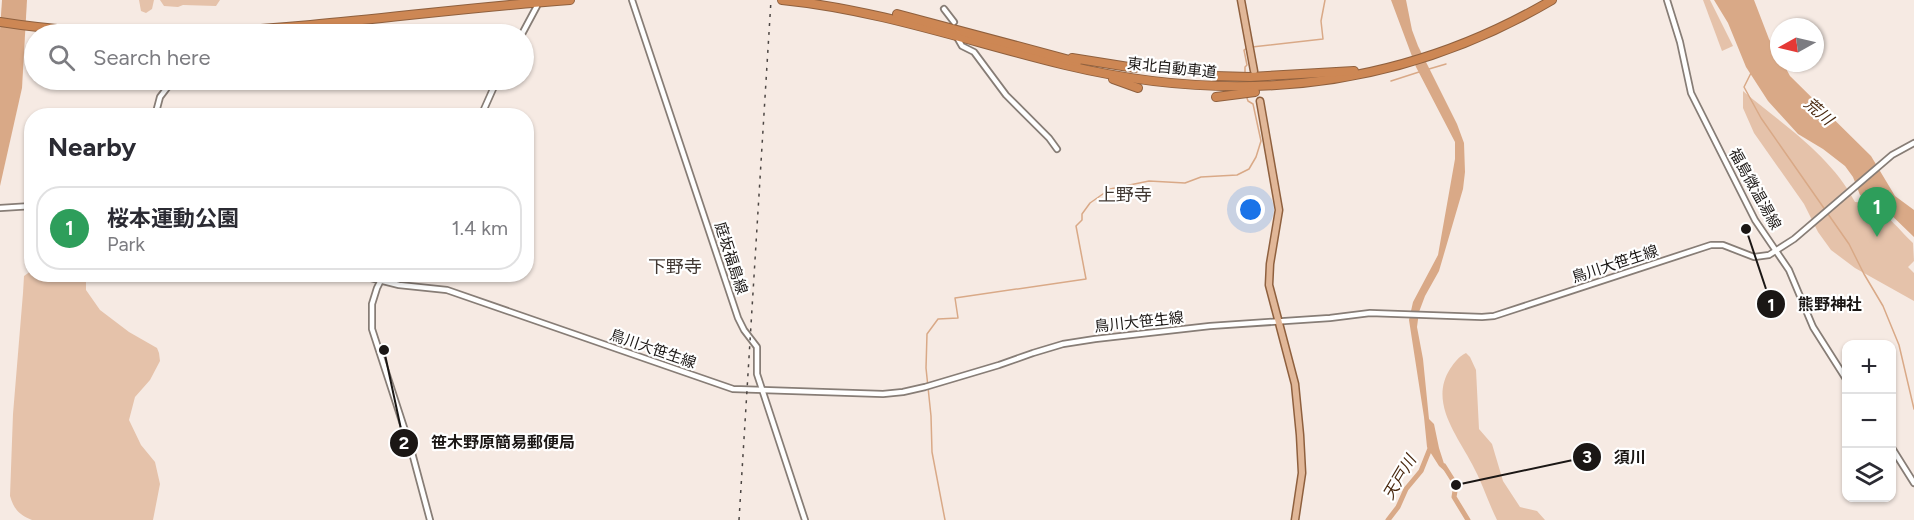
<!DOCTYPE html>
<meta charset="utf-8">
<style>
:root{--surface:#fff;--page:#f2f2f3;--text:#2b2b33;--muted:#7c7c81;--line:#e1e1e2;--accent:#0b8043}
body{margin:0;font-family:Figtree,"Noto Sans JP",sans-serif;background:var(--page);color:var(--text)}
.controls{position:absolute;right:18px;bottom:18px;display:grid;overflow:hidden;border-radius:12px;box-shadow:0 2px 4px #0004}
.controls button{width:54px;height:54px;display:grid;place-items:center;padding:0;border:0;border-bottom:2px solid var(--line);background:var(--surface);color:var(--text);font:30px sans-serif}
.compass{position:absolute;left:1770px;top:18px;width:54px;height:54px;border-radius:50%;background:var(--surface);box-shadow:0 2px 4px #0004;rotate:262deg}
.you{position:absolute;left:1251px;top:210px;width:21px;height:21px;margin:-15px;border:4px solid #fff;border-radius:50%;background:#1a73e8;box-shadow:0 0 0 9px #1a73e833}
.badge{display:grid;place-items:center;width:39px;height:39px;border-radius:50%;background:var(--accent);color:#fff;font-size:20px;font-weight:700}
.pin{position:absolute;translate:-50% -50px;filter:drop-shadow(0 2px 3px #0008)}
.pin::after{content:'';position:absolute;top:32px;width:21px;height:18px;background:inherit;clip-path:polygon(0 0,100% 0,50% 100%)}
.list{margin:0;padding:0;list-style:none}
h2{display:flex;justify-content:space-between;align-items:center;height:78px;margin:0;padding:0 24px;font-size:26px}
h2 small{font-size:20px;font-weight:400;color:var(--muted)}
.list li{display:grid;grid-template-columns:39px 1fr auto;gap:18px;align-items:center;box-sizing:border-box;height:84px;margin:0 12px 12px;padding:0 12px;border:2px solid var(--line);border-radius:24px}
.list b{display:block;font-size:22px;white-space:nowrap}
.list p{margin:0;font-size:20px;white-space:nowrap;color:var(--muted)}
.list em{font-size:20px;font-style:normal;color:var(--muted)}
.icon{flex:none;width:33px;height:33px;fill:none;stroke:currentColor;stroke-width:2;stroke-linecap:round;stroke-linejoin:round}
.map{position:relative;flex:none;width:1914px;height:520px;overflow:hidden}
.search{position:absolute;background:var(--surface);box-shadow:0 2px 4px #0004;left:24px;top:24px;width:510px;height:66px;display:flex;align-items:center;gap:15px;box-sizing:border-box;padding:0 21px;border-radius:33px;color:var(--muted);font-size:22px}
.panel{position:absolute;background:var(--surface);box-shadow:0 2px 4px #0004;left:24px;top:108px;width:510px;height:174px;border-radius:24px}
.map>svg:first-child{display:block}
.green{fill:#e5c2aa}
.water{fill:#d9a987}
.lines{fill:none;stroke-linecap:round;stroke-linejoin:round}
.stream{stroke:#d9a987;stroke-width:1.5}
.river{stroke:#d9a987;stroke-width:5}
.secondary-casing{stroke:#877d76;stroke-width:8}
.primary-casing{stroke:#8f603e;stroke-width:9}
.highway-casing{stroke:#8f603e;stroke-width:10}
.secondary{stroke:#fff;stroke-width:4.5}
.primary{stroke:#e1b798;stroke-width:6}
.highway{stroke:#cd8754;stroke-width:8}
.rail{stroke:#4c4643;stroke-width:1.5;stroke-dasharray:3 6;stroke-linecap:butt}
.labels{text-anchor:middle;stroke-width:4.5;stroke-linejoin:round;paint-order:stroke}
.street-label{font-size:15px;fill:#1b1715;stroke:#fff}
.water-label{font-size:16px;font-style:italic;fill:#4a2910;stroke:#fff}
.quarter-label{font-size:18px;fill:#413832;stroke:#fff}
.leader{fill:none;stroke:#1b1715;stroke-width:2}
.callout-dot{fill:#1b1715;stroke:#fff;stroke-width:2}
.mark-label{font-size:18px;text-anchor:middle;font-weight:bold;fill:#fff}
.callout-label{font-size:16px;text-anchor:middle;font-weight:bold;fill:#1b1715;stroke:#fff;stroke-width:4.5;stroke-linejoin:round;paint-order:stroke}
</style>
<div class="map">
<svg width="1914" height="520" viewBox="0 0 1914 520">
<rect width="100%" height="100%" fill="#f6eae3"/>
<g class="green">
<path d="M139 0H154L152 9 146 13 141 11Z"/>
<path d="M160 0H220L216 6 183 5 178 7 164 6Z"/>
<path d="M1703 0H1710L1733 46 1722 51Z"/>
<path d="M1743 91C1782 124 1831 155 1855 202 1879 202 1897 228 1913 243L1914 261 1908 267 1914 273V301L1855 268 1831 250 1818 232 1804 204 1754 133 1743 108Z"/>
<path d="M31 271 32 274 86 275V290L100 310 129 332 157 348 159 353 160 361 150 380 135 397 129 420 141 445 155 462 160 484 153 520H32C19 515 14 509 10 496L13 414 23 293 24 276Z"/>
<path d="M1466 353 1470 357 1476 370 1479 429 1492 444 1503 481 1520 507 1537 511 1545 520H1497C1488 502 1482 482 1472 464 1457 435 1429 402 1450 369 1455 362 1458 357 1466 353Z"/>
</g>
<g class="water">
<path d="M2 0H27L22 88 0 186V30Z"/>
<path d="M1391 0H1406L1412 30 1418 46 1457 124 1464 143 1465 172 1463 189 1439 271 1425 296 1419 312 1417 327 1423 359 1429 419 1434 424 1439 448 1447 473 1439 466 1427 447 1424 417 1409 320 1413 302 1438 255 1455 159V142L1416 67Z"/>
<path d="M1714 0H1754L1769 39 1779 56V63H1783L1790 76 1871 156 1895 196 1914 210V237L1886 210 1860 195 1853 177 1845 166 1823 149 1798 134 1768 101 1746 67 1728 23Z"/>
</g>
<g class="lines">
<g class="stream">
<path d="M1252 47 1323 39 1321 21 1325 0"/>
<path d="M1429 69 1446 64"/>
<path d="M1245 73V67L1247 65 1244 50 1247 48"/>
<path d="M1751 73 1744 87 1761 118 1849 244 1864 274 1883 306 1899 345 1914 409"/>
<path d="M1391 81 1419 72"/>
<path d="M945 520 932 452 931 416 926 368 927 334 938 319 958 318 955 298 1086 279 1076 226 1082 220V214L1090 203 1110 189 1149 181 1185 183 1201 177 1237 175 1249 169 1256 157 1261 141 1253 104 1248 101 1247 98"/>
</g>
<g class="river">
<path d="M1444 466 1456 485 1454 497 1468 520"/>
<path d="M1388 520 1398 507 1406 489 1421 471 1431 446"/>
</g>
<defs>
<g id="secondary">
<path d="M632 0 738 318 744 330 757 347V374L805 520"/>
<path d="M1667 0 1680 42 1691 93 1755 220 1789 270 1813 327 1846 379"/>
<path d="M944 9 954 22"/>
<path d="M522 34 537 6"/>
<path d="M958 39 962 46 974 52 1006 95 1049 138 1057 149"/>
<path d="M155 116 160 97 173 80"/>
<path d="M481 116 497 80"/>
<path d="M0 208 32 206"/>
<path d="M338 274 371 278 399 285 447 290 733 389 883 394 903 392 925 387 999 365 1033 353 1063 344 1095 339 1210 326 1330 318 1370 313 1482 317 1494 316 1711 245H1723L1754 257 1769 255 1794 239 1892 155 1914 143"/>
<path d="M384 274 377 288 372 304V329L411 449 430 520"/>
<path d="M1892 448 1914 483"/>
</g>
<g id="primary">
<path d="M1241 0 1254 71"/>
<path d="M1260 101 1279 210 1270 264 1269 285 1295 384 1300 435 1302 473 1295 520"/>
</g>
<g id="highway">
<path d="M782 0C881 10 970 42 1065 65 1236 106 1399 90 1552 0"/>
<path d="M897 14 1077 62"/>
<path d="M0 22C190 52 380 13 570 0"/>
<path d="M1072 58 1135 68"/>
<path d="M1215 76 1250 77 1354 71"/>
<path d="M1113 79 1138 88"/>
<path d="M1216 97 1255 92"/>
</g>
</defs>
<use href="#secondary" class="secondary-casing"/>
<use href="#primary" class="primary-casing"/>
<use href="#highway" class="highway-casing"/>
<use href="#secondary" class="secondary"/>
<use href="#primary" class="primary"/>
<use href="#highway" class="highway"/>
<path class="rail" d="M739 520 771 0"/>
</g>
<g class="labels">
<g class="street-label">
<text transform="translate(1172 68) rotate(6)" y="5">東北自動車道</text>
<text transform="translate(1755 189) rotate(61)" y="5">福島微温湯線</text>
<text transform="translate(731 258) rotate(72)" y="5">庭坂福島線</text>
<text transform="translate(1615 264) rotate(-18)" y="5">鳥川大笹生線</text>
<text transform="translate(1139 322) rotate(-6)" y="5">鳥川大笹生線</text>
<text transform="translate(653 349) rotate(19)" y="5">鳥川大笹生線</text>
</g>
<g class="water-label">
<text transform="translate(1819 111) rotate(41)" y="6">荒川</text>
<text transform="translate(1399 477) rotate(-59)" y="6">天戸川</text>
</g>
<g class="quarter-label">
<text x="1125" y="201">上野寺</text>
<text x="675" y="273">下野寺</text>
</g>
</g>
<path class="leader" d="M1746 229L1771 304M384 350L404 443M1456 485L1587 457"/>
<g class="callout-dot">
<circle cx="1746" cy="229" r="6"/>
<circle cx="384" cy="350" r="6"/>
<circle cx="1456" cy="485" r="6"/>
<circle cx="1771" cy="304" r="15"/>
<circle cx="404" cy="443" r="15"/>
<circle cx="1587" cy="457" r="15"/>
</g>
<g class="mark-label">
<text x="1771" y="311">1</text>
<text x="404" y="449">2</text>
<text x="1587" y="463">3</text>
</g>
<g class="callout-label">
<text x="1830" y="310">熊野神社</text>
<text x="503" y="448">笹木野原簡易郵便局</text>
<text x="1630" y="463">須川</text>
</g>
</svg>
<div class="controls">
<button>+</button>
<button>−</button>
<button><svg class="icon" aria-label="layers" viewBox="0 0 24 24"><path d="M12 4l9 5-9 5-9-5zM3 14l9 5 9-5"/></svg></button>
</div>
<svg class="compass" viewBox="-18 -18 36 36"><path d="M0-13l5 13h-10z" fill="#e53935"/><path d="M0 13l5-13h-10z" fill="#7c7c81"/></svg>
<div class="you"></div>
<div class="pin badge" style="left:1877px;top:237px;background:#2e9e5b">1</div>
<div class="search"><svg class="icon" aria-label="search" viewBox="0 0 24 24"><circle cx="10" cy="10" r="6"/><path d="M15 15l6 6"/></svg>Search here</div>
<section class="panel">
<h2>Nearby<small></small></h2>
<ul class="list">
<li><span class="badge" style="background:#2e9e5b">1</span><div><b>桜本運動公園</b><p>Park</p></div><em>1.4 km</em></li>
</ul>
</section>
</div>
